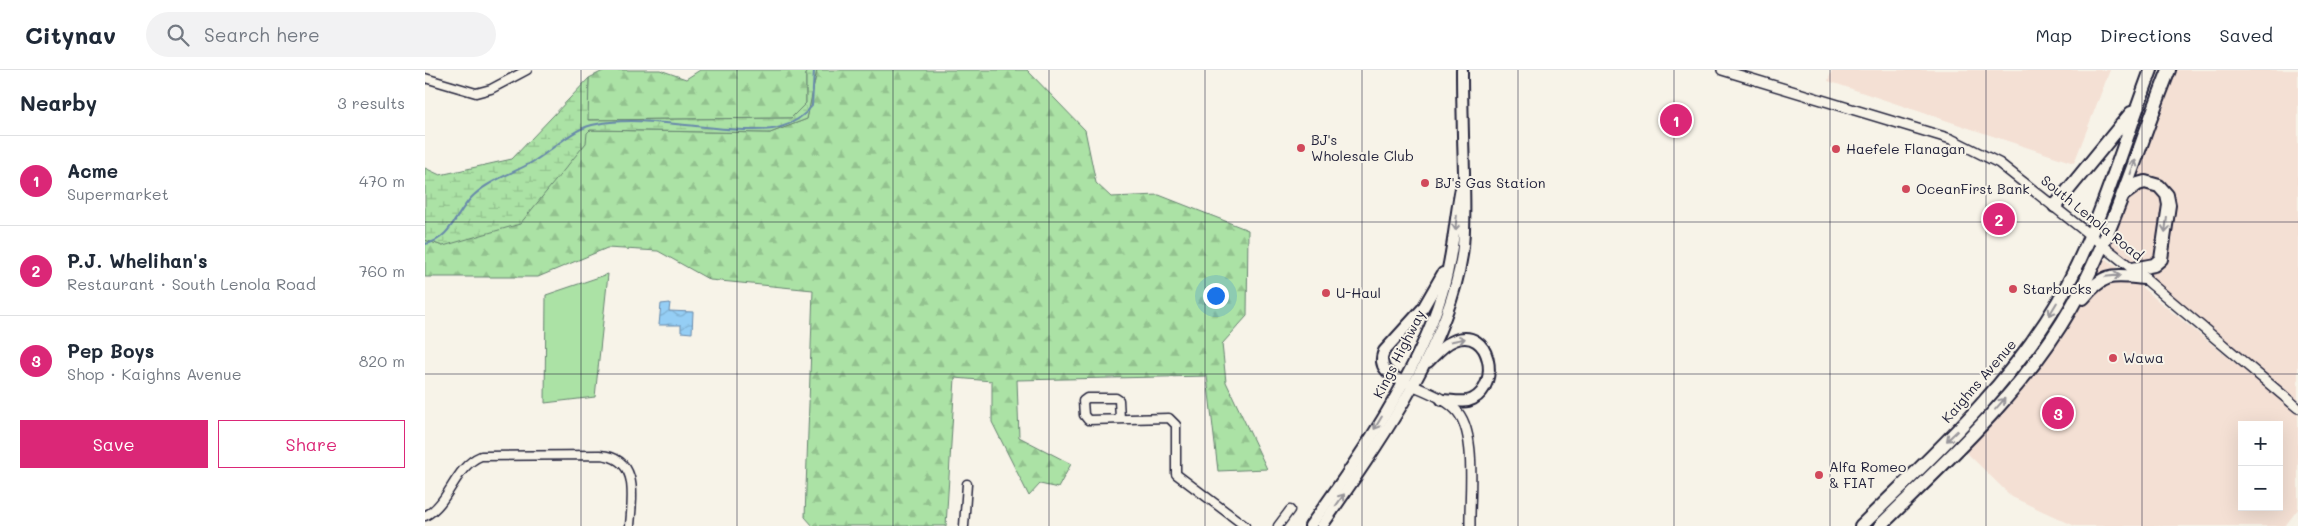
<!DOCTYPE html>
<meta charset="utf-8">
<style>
:root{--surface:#fff;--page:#f2f2f3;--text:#1f2937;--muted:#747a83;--line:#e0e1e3;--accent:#db2777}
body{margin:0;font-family:Mali,sans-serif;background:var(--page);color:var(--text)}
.controls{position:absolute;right:15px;bottom:15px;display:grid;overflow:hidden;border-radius:0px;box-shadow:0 5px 20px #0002}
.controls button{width:45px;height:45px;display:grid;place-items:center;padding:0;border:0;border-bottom:1px solid var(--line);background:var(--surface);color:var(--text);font:25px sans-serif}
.you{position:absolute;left:790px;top:225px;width:18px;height:18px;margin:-12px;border:4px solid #fff;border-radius:50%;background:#1a73e8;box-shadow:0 0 0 8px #1a73e833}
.badge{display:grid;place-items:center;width:32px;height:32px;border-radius:50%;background:var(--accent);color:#fff;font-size:16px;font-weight:700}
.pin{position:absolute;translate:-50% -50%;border:2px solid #fff;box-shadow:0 1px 5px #0006}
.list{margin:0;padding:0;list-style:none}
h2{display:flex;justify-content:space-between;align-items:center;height:65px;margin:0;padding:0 20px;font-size:21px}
h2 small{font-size:16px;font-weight:400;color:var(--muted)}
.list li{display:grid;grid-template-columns:32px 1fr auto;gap:15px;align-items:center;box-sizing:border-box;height:90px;padding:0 20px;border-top:1px solid var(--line)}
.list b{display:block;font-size:19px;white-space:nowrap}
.list p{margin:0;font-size:16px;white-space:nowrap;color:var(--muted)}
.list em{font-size:16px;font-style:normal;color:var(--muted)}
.actions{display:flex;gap:10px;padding:15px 20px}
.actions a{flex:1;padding:11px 0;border:1px solid var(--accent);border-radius:0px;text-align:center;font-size:18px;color:var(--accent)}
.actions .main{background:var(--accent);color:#fff}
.icon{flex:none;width:28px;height:28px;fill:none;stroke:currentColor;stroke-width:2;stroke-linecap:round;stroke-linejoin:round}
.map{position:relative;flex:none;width:1873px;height:456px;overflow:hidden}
header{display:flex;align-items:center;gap:30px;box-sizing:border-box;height:70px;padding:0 25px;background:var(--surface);border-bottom:1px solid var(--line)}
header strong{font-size:24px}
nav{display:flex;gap:28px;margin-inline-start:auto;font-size:18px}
.search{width:350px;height:45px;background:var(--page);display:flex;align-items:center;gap:12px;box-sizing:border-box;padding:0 18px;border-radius:28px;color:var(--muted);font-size:19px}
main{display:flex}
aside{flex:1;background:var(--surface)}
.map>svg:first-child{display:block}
.built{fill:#f4e0d4;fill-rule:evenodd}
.forest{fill:url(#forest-firs);stroke:#668270}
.wetland{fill:url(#wetland-marsh);stroke:#668270}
.park{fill:#abe2a5;stroke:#668270}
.water{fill:url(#water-waves);stroke:#6789ab}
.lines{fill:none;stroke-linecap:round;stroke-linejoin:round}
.stream{stroke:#6789ab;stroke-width:2}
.minor-casing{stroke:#22223b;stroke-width:11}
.tertiary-casing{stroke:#22223b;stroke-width:12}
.secondary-casing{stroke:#22223b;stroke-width:14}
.trunk-casing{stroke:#22223b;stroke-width:16}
.minor{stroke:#f7f3e8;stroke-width:8}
.tertiary{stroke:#f7f3e8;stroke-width:9}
.secondary{stroke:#f7f3e8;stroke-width:10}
.trunk{stroke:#f7f3e8;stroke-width:12}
.oneway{stroke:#97959a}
.grid{fill:none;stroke:#22223b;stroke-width:1;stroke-opacity:0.55}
.poi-dot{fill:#d1495b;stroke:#f7f3e8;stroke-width:2}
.labels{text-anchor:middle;stroke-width:4;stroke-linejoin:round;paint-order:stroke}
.poi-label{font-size:14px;fill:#22223b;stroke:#f7f3e8;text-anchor:start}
.street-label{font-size:14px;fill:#22223b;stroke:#f7f3e8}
</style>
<header>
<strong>Citynav</strong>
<div class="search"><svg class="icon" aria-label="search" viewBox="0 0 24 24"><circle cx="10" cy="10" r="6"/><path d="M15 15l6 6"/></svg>Search here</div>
<nav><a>Map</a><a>Directions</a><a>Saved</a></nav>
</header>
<main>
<aside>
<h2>Nearby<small>3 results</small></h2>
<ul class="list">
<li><span class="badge">1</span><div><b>Acme</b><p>Supermarket</p></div><em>470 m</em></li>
<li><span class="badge">2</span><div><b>P.J. Whelihan's</b><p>Restaurant · South Lenola Road</p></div><em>760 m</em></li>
<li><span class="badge">3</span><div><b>Pep Boys</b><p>Shop · Kaighns Avenue</p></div><em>820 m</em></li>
</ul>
<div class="actions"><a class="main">Save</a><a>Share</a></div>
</aside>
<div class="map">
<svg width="1873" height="456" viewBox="0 0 1873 456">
<defs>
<pattern id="forest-firs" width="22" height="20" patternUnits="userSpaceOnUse" patternTransform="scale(1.25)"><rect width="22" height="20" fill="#abe2a5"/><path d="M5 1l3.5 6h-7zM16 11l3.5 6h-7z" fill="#93c28f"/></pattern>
<pattern id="wetland-marsh" width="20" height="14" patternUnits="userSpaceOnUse" patternTransform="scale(1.25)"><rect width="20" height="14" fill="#abe2a5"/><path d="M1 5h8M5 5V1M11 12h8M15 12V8" fill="none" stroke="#93c28f"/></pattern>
<pattern id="water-waves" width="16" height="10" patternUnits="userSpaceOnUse" patternTransform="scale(1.25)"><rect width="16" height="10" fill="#95cef5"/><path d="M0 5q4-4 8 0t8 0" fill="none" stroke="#80b1d3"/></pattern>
</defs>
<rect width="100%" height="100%" fill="#f7f3e8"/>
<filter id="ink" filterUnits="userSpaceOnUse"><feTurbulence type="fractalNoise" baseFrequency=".02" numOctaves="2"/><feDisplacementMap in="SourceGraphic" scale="10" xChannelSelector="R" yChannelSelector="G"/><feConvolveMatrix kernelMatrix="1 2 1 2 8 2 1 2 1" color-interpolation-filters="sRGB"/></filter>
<g filter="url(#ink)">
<g class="built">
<path d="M1407 0H1685L1649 93 1403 11Z"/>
<path d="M1744 0H1873V339L1678 175Z"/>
<path d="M1678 186 1873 344V439L1860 456H1650L1587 427 1540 381 1602 308ZM1817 355H1854V437H1817Z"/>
</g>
<g class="forest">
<path d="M180 0H235L261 9 275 0H381V33L366 48 162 50 164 8Z"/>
<path d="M392 0H602L660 60 671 113 686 127 734 125 823 160 822 246 797 274 801 312 842 399 793 401 782 306 592 310 594 367 646 394 633 418 615 414 604 426 567 352V311L530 308 521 456H388L380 447 388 220 285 210 233 181 182 178 113 207H0V170L18 176 165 60 345 63 382 49Z"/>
</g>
<path class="wetland" d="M381 0H392L382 49 345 63 165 60 162 63 161 73 95 154 18 176 0 170V98L15 105 87 89 164 8 163 50 366 48 381 33Z"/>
<path class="park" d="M183 204 170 327 120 333 121 225Z"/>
<path class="water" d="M245 233 244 241 268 242 267 263 256 262V255H234L236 234Z"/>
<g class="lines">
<path class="stream" d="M0 174C26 170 32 140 49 125 66 109 90 103 109 91 128 80 144 61 167 55 214 44 270 59 319 60 331 60 345 61 356 57 369 53 379 46 387 36L389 0"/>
<defs>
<g id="minor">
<path d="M0 8 51 23 66 19 102 0"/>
<path d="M695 349 694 330 691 328H662L658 331 659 345 663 350 744 348 751 355V404L820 456"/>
<path d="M0 446C25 433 29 397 56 386L175 385C215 388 207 427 205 456"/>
<path d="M539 456 542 414"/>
<path d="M853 456 865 440"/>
</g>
<g id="tertiary">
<path d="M1297 0 1526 69 1574 93 1719 208 1873 338"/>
<path d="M982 313C998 320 1018 327 1030 339 1053 361 1044 425 1045 456"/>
</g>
<g id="secondary">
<path d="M1003 292C1011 284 1019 274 1030 270 1065 257 1076 314 1048 329 1039 334 1027 330 1017 330"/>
<path d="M977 311C964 305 952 297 959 281L998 238 1018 203"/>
<path d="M885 456C934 388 993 303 1017 223 1028 188 1029 153 1036 118"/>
<path d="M897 456C950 379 1023 279 1037 185 1041 157 1039 131 1039 102 1038 68 1037 34 1037 0"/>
</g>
<g id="trunk">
<path d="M1698 125 1713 114 1720 112 1734 116 1742 125 1744 135 1736 189 1729 195 1708 199"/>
<path d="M1630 136 1706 43"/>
<path d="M1658 228C1680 202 1687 205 1719 208"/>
<path d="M1436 456C1507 386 1582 319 1633 232 1674 160 1697 77 1726 0"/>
<path d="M1455 456C1524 388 1598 322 1646 238 1689 163 1712 80 1744 0"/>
</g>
</defs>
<use href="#minor" class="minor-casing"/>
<use href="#tertiary" class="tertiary-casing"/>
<use href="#secondary" class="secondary-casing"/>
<use href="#trunk" class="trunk-casing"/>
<use href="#minor" class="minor"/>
<use href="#tertiary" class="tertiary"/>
<use href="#secondary" class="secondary"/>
<use href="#trunk" class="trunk"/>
</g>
<defs><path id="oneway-shaft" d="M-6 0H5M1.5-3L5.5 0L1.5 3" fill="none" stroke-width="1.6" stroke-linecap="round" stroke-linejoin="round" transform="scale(1.25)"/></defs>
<g class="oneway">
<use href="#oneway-shaft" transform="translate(1708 97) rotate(-70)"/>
<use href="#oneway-shaft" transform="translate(1031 153) rotate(96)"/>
<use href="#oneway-shaft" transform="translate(1741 155) rotate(97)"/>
<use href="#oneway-shaft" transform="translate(1688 206) rotate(-6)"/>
<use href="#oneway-shaft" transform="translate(1628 239) rotate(121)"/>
<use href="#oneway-shaft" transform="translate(1033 270) rotate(-12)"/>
<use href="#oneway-shaft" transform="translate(1575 334) rotate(-49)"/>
<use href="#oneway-shaft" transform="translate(953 353) rotate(121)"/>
<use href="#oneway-shaft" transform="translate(1527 366) rotate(136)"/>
<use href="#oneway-shaft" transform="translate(915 430) rotate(-55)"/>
</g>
</g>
<path class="grid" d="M156 0V456M312 0V456M468 0V456M624 0V456M780 0V456M937 0V456M1093 0V456M1249 0V456M1405 0V456M1561 0V456M1717 0V456M0 152H1873M0 304H1873"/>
<g class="poi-dot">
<circle cx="876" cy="78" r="5"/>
<circle cx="1411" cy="79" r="5"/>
<circle cx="1000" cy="113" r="5"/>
<circle cx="1481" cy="119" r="5"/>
<circle cx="1588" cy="219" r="5"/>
<circle cx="901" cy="223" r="5"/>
<circle cx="1688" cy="288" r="5"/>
<circle cx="1394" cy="405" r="5"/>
</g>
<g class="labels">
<g class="poi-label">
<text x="886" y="75">BJ's<tspan x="886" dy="16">Wholesale Club</tspan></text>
<text x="1421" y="84">Haefele Flanagan</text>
<text x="1010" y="118">BJ's Gas Station</text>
<text x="1491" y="124">OceanFirst Bank</text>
<text x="1598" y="224">Starbucks</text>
<text x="911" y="228">U-Haul</text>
<text x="1698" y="293">Wawa</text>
<text x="1404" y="402">Alfa Romeo<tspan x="1404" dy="16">&amp; FIAT</tspan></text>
</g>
<g class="street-label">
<text transform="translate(1667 148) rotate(39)" y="5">South Lenola Road</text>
<text transform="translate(974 284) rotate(-63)" y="5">Kings Highway</text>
<text transform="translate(1554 311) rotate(-49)" y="5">Kaighns Avenue</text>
</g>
</g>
</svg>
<div class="controls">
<button>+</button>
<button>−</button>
</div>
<div class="you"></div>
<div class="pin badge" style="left:1251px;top:50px">1</div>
<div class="pin badge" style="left:1574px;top:149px">2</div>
<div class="pin badge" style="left:1633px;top:343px">3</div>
</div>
</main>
